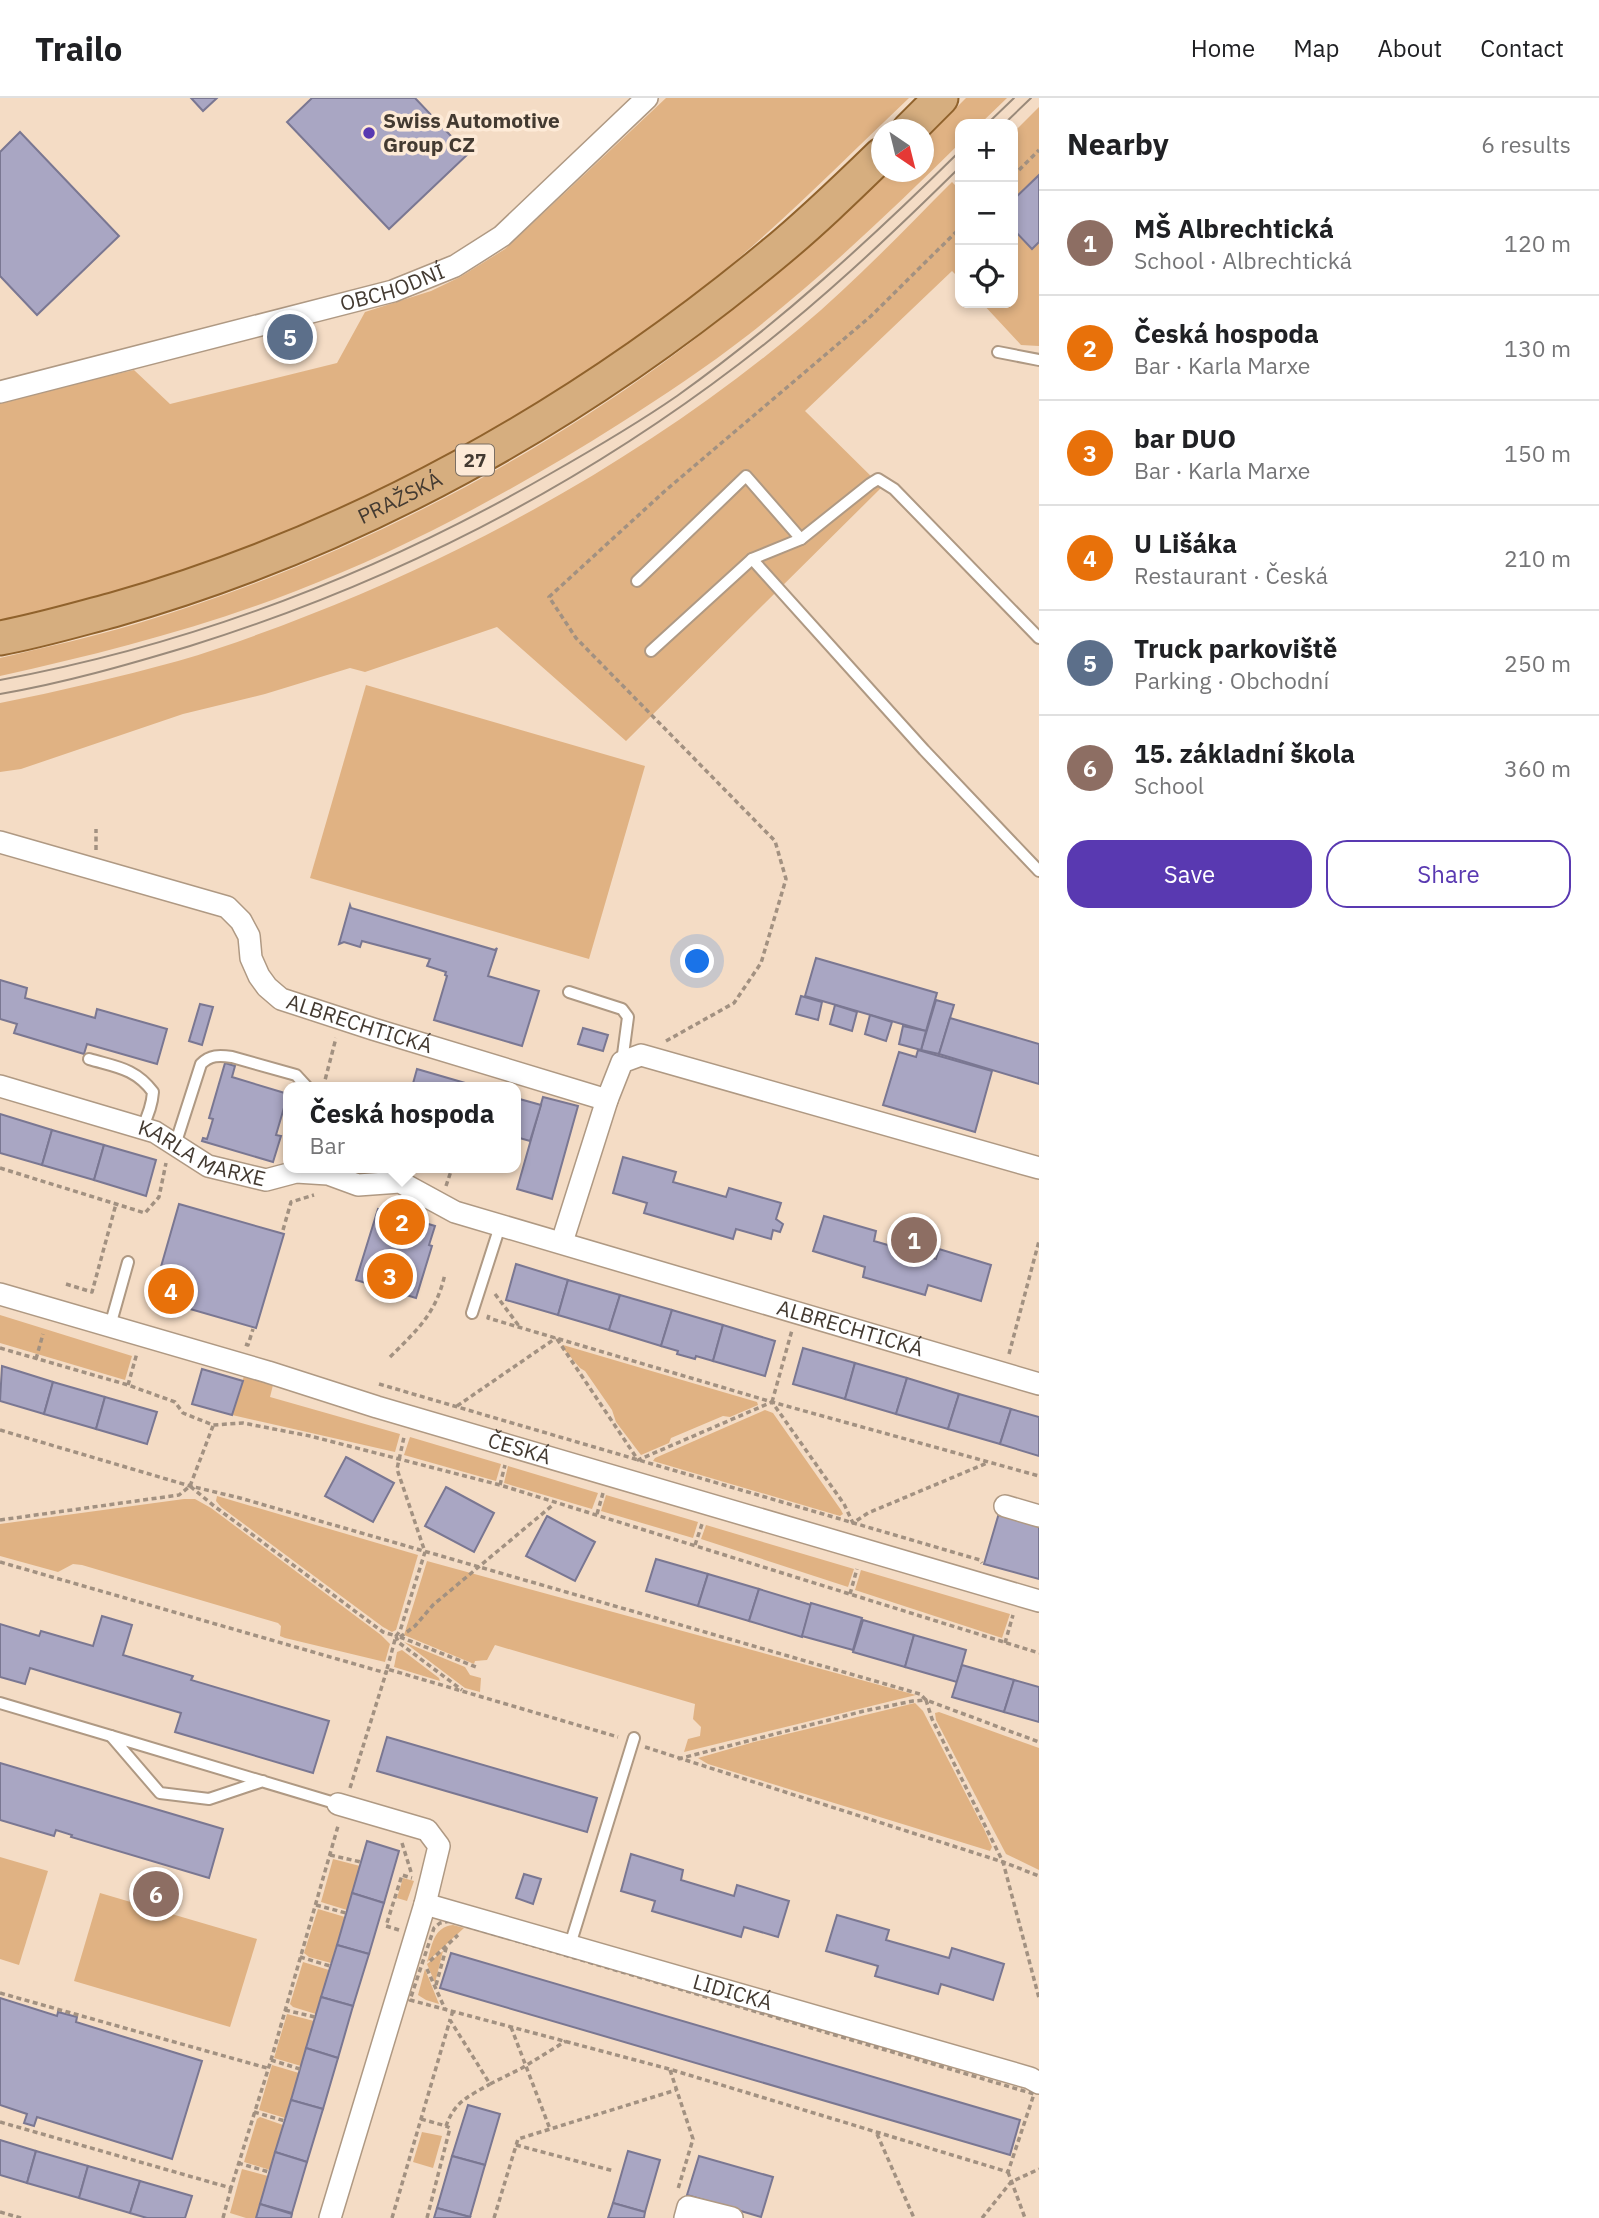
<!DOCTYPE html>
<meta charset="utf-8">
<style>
:root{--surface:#fff;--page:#f6f6f6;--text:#202124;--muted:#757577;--line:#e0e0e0;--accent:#5939b1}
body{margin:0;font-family:"IBM Plex Sans",sans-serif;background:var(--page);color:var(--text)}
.controls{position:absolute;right:21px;top:21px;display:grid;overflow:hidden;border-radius:14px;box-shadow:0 4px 10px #0003}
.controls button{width:63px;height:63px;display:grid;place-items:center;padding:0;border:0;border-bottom:2px solid var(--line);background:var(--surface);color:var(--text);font:35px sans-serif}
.compass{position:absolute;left:871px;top:21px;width:63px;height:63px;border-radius:50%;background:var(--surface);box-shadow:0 4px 10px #0003;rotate:145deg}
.you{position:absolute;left:698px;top:864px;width:24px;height:24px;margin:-18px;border:5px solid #fff;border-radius:50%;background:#1a73e8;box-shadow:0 0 0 10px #1a73e833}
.badge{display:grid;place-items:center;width:46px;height:46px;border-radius:50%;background:var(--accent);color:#fff;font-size:23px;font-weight:700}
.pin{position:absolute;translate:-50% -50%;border:4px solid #fff;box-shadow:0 2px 7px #0006}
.popup{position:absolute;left:283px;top:984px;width:238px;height:91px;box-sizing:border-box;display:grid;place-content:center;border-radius:14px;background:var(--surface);filter:drop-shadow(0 2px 5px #0005);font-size:23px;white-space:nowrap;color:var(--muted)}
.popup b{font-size:26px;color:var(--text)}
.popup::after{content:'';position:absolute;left:50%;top:100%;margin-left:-14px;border:14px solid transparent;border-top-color:var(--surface)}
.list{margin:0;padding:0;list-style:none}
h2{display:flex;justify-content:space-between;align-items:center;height:91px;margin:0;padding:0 28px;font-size:30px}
h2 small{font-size:23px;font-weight:400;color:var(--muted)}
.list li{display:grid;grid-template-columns:46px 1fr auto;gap:21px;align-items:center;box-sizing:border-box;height:105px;padding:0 28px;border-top:2px solid var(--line)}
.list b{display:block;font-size:26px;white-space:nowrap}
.list p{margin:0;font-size:23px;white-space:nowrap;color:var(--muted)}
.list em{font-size:23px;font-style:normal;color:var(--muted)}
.actions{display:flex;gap:14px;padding:21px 28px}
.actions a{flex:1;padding:16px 0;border:2px solid var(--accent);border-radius:21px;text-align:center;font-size:24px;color:var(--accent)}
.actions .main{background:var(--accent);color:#fff}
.icon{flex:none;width:38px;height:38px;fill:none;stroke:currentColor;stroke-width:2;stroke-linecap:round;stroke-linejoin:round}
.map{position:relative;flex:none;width:1039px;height:2120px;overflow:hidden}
header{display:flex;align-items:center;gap:42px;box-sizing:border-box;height:98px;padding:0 35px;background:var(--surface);border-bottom:2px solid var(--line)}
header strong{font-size:33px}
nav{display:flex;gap:38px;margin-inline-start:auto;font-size:24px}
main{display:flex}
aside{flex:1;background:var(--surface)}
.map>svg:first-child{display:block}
.green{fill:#e0b283}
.building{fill:#a9a6c3;stroke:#7a7792;stroke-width:2}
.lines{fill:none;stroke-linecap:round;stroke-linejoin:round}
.service-casing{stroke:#af9983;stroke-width:14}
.minor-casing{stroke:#af9983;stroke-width:24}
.primary-casing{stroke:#90622c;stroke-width:37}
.path{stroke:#a29181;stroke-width:3.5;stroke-dasharray:5 3.5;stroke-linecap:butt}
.service{stroke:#fff;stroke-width:10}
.minor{stroke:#fff;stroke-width:21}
.primary{stroke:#d6ae7f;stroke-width:33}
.tram{stroke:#9a8a7a;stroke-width:2}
.poi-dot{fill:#5939b1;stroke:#fdead7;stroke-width:2.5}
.labels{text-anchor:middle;stroke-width:7;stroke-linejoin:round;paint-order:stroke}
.shield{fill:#fdead7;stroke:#7b6f63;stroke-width:2}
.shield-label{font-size:19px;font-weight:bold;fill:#433a31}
.poi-label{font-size:21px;font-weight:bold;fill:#433a31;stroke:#fdead7;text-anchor:start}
.street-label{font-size:21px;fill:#433a31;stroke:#fdead7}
</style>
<header>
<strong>Trailo</strong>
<nav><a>Home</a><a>Map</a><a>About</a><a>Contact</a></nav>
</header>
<main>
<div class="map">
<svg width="1039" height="2120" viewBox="0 0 1039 2120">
<rect width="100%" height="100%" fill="#f4dcc5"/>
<g class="green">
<path d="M666 0H909C851 55 794 113 733 165 555 314 342 428 120 495 80 507 40 515 0 525V303L134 272 170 306 337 265 365 214 431 193 460 179 505 151Z"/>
<path d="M966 0H1007L980 26H960V45C892 112 823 178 748 237 707 269 663 298 619 326 516 391 410 449 296 493 201 530 100 556 0 578V560C46 549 93 539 139 525 325 469 505 379 663 265 743 207 816 140 889 74H923L924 42Z"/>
<path d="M1039 9V248L1021 247 982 205H1013V35Z"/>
<path d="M952 84 957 89 960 86V181L952 173 805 313 882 389 626 643 497 529 365 574 350 570 265 596 183 616 21 671 0 674V605C60 593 119 579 178 563 222 550 266 534 309 517 483 449 656 351 800 230 854 185 902 134 952 84Z"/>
<path d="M366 587 645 668 589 861 310 780Z"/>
<path d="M0 1217 132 1258 125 1282 0 1245Z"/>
<path d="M563 1247 757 1304 758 1307 730 1319 723 1318 671 1340 669 1345 641 1357 616 1324 612 1312 585 1273 580 1270 562 1249Z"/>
<path d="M244 1278 274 1283 270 1299 400 1336 395 1354 232 1317Z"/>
<path d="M765 1312 773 1315 780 1325 841 1412 843 1416 840 1418 653 1363 655 1360Z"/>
<path d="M410 1339 501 1366 496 1383 404 1357Z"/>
<path d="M508 1368 598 1395 592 1411 504 1385Z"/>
<path d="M606 1397 698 1424 693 1440 601 1413Z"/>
<path d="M217 1398 418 1457 396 1532 392 1534 383 1529 221 1409 216 1403Z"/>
<path d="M184 1401H195L211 1410 381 1537 390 1546 385 1564 285 1540 280 1538 281 1528 278 1525 82 1467 73 1466 58 1474 0 1458V1426Z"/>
<path d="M706 1427 854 1471 848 1489 701 1441Z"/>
<path d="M427 1463 916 1597 684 1654 688 1641 700 1638 701 1629 693 1621 695 1606 495 1547 487 1562 475 1563 474 1566 404 1537Z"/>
<path d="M861 1472 1010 1516 1002 1540 855 1492Z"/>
<path d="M404 1544 465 1569 470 1577 481 1580 480 1594 465 1590Z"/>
<path d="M402 1552 439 1580 440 1583 394 1569 397 1554Z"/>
<path d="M915 1605 923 1613 984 1731 992 1749 990 1753 708 1666 698 1660 754 1644Z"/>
<path d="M939 1614 1039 1650V1772L1006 1756 936 1622 935 1615Z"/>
<path d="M0 1759 48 1773 19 1867 0 1861Z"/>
<path d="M333 1761 360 1768 347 1812 321 1804Z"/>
<path d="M403 1780 414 1783 407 1803 397 1800Z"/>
<path d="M100 1795 257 1841 230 1929 74 1883Z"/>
<path d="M318 1811 345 1819 331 1865 309 1859 304 1855Z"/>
<path d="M453 1827 464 1830 427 1864C432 1848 433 1829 453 1827Z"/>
<path d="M443 1853 435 1885 427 1866Z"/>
<path d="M303 1864 329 1872 316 1916 293 1909 290 1906Z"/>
<path d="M425 1871 439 1906 426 1902 418 1897Z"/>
<path d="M287 1916 314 1923 301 1968 274 1960Z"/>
<path d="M272 1967 299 1975 285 2020 259 2012Z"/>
<path d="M260 2019 283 2027 270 2072 244 2064 257 2021Z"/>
<path d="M422 2034 442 2038 433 2070 413 2064Z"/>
<path d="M242 2071 268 2078 256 2120H246L230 2115Z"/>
</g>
<g class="building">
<path d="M191 0H217L203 13Z"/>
<path d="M312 0H415L468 56 389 131 287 24Z"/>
<path d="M20 34 119 138 37 217 0 178V54Z"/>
<path d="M1039 77V144L1032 151 1013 131V102Z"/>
<path d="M350 807 351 810 495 852 497 850 488 878 539 893 522 948 434 922 447 878 445 877 446 874 427 868 430 861 362 843 360 849 344 844 339 846Z"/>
<path d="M816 860 937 895 926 933 805 898Z"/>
<path d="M0 882 27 890 25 900 95 920 97 911 167 931 157 966 87 946 84 956 14 935 17 926 0 921Z"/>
<path d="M801 898 822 904 818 922 796 916Z"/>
<path d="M936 902 954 907 939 956 921 952Z"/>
<path d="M200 906 213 909 202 947 189 943Z"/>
<path d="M835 907 857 914 852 933 830 926Z"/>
<path d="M870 917 892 924 886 943 865 936Z"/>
<path d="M950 920 1039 946V986L939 956Z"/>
<path d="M903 928 926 933 921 952 899 946Z"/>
<path d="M583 930 608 937 603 953 578 946Z"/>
<path d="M918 952 992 973 975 1034 883 1007 899 954 916 959Z"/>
<path d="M225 965 235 968 232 979 288 996 276 1037 281 1038 273 1064 202 1043 203 1040 207 1041 213 1021 209 1020Z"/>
<path d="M417 971 479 989H412Z"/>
<path d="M543 999 578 1008 552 1101 517 1091Z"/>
<path d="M516 1000 541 1007 530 1043 516 1039Z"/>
<path d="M0 1016 52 1032 42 1067 0 1055Z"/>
<path d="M52 1032 104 1047 94 1082 42 1067Z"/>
<path d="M104 1047 156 1062 146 1098 94 1082Z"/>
<path d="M623 1059 676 1074 673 1084 726 1099 729 1090 781 1105 776 1121 783 1126 780 1134 773 1132 771 1141 736 1131 733 1141 644 1115 647 1105 613 1095Z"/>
<path d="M179 1106 284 1136 256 1230 152 1200Z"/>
<path d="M378 1111 435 1128 429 1147 432 1148 416 1200 356 1182Z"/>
<path d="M824 1118 876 1133 874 1143 936 1161 939 1151 991 1167 981 1203 928 1187 925 1197 863 1179 865 1169 813 1153Z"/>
<path d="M516 1166 568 1182 558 1217 506 1202Z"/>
<path d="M568 1182 620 1197 609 1232 558 1217Z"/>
<path d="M620 1197 672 1212 661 1248 609 1232Z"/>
<path d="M672 1212 723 1227 713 1263 696 1258 695 1261 677 1256 678 1253 661 1248Z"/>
<path d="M723 1227 775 1243 765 1278 713 1263Z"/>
<path d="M803 1250 855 1265 845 1301 793 1286Z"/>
<path d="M855 1265 907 1280 896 1316 845 1301Z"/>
<path d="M2 1268 53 1284 44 1316 0 1303Z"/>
<path d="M202 1271 243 1283 232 1317 192 1306Z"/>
<path d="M907 1280 959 1296 948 1331 896 1316Z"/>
<path d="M53 1284 105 1299 96 1331 44 1316Z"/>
<path d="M959 1296 1011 1311 1000 1346 948 1331Z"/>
<path d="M105 1299 157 1314 147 1346 96 1331Z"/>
<path d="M1011 1311 1039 1319V1358L1000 1346Z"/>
<path d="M346 1359 394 1385 373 1424 325 1398Z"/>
<path d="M446 1389 494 1415 474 1454 425 1428Z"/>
<path d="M999 1415 1039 1426V1481L984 1466Z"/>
<path d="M547 1418 595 1444 575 1483 526 1458Z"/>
<path d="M656 1461 708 1476 698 1508 646 1493Z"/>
<path d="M708 1476 759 1491 749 1523 698 1508Z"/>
<path d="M759 1491 811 1507 802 1539 749 1523Z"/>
<path d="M811 1505 862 1520 853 1552 802 1538Z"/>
<path d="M102 1518 132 1527 123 1557 193 1578 191 1582 329 1623 313 1675 175 1634 181 1615 30 1570 25 1586 0 1579V1526L39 1538 41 1533 93 1548Z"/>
<path d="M863 1522 914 1537 905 1569 853 1554Z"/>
<path d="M914 1537 966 1552 957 1584 905 1569Z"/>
<path d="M962 1567 1014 1582 1004 1614 952 1599Z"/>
<path d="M1014 1582 1039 1589V1624L1004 1614Z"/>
<path d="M387 1639 597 1700 587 1734 377 1673Z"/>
<path d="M0 1665 223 1731 209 1780 71 1739 72 1737 56 1732 54 1738 0 1722Z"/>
<path d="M367 1743 399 1753 384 1805 352 1795Z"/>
<path d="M631 1756 683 1772 681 1782 734 1798 737 1787 789 1803 778 1839 744 1829 741 1839 652 1813 655 1803 621 1793Z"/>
<path d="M524 1776 541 1781 533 1806 516 1800Z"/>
<path d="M352 1795 384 1805 369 1856 337 1847Z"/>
<path d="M837 1817 889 1832 886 1842 949 1860 952 1850 1004 1866 993 1902 941 1886 938 1896 875 1878 878 1868 826 1853Z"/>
<path d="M337 1847 369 1856 353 1908 321 1899Z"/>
<path d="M451 1855 1020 2022 1010 2057 440 1890Z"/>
<path d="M321 1899 353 1908 338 1960 306 1950Z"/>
<path d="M0 1900 57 1918 58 1914 77 1919 76 1924 202 1963 172 2061 37 2019 34 2028 24 2025 27 2016 0 2007Z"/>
<path d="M306 1950 338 1960 323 2011 291 2002Z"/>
<path d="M291 2002 323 2011 307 2064 275 2054Z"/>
<path d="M468 2007 500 2016 485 2067 452 2058Z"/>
<path d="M0 2042 36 2053 27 2085 0 2077Z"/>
<path d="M36 2053 88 2068 79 2100 27 2085Z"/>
<path d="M628 2053 660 2062 645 2114 613 2105Z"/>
<path d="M275 2054 307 2064 292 2115 260 2106Z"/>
<path d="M452 2058 485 2067 470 2119 437 2110Z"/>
<path d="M699 2058 773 2079 761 2119 687 2097Z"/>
<path d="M88 2068 140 2083 130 2115 79 2100Z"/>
<path d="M140 2083 192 2098 185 2120H147L130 2115Z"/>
<path d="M613 2105 645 2114 644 2120H608Z"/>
<path d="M260 2106 292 2116 291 2120H256Z"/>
<path d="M437 2110 470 2119 469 2120H434Z"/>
</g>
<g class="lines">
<defs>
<g id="service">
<path d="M998 254 1039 262"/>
<path d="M752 461 924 652 1039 773"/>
<path d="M637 483 746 378 801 441"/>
<path d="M651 553 752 461 801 441 870 386 878 381 894 391 1039 540"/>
<path d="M569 894 622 911 628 919 622 964"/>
<path d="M89 961C116 969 135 970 153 994 152 1008 148 1018 142 1030"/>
<path d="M175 1047 201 966C210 957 219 957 232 959L296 977 307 989"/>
<path d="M472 1215 500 1128"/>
<path d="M110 1228 128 1164"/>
<path d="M0 1605 111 1638"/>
<path d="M263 1683 209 1701 160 1695 111 1638 338 1706"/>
<path d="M570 1847 634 1640"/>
</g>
<g id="minor">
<path id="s1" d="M0 294 393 193 455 168 502 138 647 0"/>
<path id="s2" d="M0 744 227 809 241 823 249 838 251 860 259 878 267 889 281 901 373 931 607 1002"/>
<path id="s3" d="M0 988 155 1034 208 1068 266 1082 296 1074 328 1076 358 1087 400 1084 455 1114 1039 1286"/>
<path d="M562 1144 607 1002 622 964 641 957 1039 1070"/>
<path id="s4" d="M0 1196 268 1274 377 1309 1039 1503"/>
<path d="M1005 1408 1039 1418"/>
<path id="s5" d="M425 1806 1030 1980 1039 1985"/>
<path d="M330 2120 425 1806 439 1748 427 1732 338 1706"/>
<path d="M685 2120 688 2109 732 2120"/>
</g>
<g id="primary">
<path d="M909 32 941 0"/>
<path id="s6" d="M0 540C38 533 75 522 113 512 356 443 578 318 772 157 810 126 846 91 881 57"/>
</g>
</defs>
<use href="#service" class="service-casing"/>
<use href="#minor" class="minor-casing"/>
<use href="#primary" class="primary-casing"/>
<g class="path">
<path d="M1013 78 1039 52"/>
<path d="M96 752V731"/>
<path d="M666 943 734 905 761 865 786 781 775 743 576 540 549 499 666 392 871 218 960 130"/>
<path d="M326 989 324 986 336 940"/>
<path d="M0 1070 145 1115 159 1099 166 1065"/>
<path d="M446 1088 452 1070"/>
<path d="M283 1132 291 1104 314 1097"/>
<path d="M66 1186 92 1194 116 1106"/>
<path d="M495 1196 519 1228"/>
<path d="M489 1217 488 1220 772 1304 1039 1378"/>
<path d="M557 1241 638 1362 772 1304 844 1406 853 1425 868 1415 987 1365"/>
<path d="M245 1246 248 1247 253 1231"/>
<path d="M0 1250 128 1287 175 1304 183 1315 213 1327 243 1325 310 1338 500 1387 1039 1555"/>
<path d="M1009 1256 1039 1143"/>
<path d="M390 1259C417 1232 436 1216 445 1176"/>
<path d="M36 1261 43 1236"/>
<path d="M379 1286 980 1462 982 1465"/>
<path d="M128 1287 137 1255"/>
<path d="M772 1304 792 1232"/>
<path d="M457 1308 556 1240"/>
<path d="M0 1332 190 1388 240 1400 920 1596 926 1602 1039 1644"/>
<path d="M500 1387 505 1367"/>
<path d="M190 1388 213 1328"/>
<path d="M597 1416 603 1395"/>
<path d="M0 1422 179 1397 190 1388 214 1408 383 1534 396 1538 398 1544 462 1592"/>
<path d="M695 1447 702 1426"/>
<path d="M0 1464 386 1575 387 1571 618 1639"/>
<path d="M850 1496 857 1471"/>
<path d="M400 1539 415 1528 433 1507 554 1406"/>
<path d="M400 1539 476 1569"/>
<path d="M1005 1545 1013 1517"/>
<path d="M387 1571 396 1538 400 1533 425 1454 397 1371 404 1339"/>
<path d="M645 1649 1003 1764 1039 1778"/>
<path d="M678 1661 864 1613 913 1603 926 1602 932 1621 1003 1764 1039 1900"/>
<path d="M350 1690 386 1575"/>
<path d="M402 1745 411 1774"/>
<path d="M330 1757 361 1764"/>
<path d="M316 1807 346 1815"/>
<path d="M450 1823 1034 1996 1008 2074 669 1971 410 1902 434 1830 440 1825Z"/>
<path d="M399 1832 386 1828 402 1777 412 1780"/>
<path d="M300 1859 330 1868"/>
<path d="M430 1863 458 1837"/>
<path d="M427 1871 445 1911"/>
<path d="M436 1887 447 1847"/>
<path d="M0 1895 267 1970"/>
<path d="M285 1912 315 1919"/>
<path d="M453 1913 450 1922 490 1986 522 1970 566 1943"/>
<path d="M511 1929 550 2031"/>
<path d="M271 1962 300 1971"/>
<path d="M670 1972 693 2041 678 2091"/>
<path d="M254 2014 285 2023"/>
<path d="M421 2021 446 2028C455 2003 468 1999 490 1986"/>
<path d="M0 2024 231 2090 271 1962 338 1728"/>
<path d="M877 2036 914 2120"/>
<path d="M516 2047 614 2073"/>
<path d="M238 2065 269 2074"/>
<path d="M1008 2074 1025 2120"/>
<path d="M0 2114 21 2120"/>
<path d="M223 2120 231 2090"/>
<path d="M392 2120 450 1922"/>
<path d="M427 2120 450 2030 446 2028"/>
<path d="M494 2120 518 2041 676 1992"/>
<path d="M982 2120 1011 2084 1039 2071"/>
</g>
<use href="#service" class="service"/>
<use href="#minor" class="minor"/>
<use href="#primary" class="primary"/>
<g class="tram">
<path d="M987 26 1014 0"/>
<path d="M1004 26 1031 0"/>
<path d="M0 582C194 546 378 475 548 377 592 352 635 327 677 298 779 225 871 141 960 53"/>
<path d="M0 596C64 585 127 567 190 548 388 486 574 392 739 266 818 206 889 139 960 69"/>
</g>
</g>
<circle class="poi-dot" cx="369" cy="35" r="7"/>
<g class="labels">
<rect class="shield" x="456" y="346.5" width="38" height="31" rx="5"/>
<g class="shield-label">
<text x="475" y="369">27</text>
</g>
<g class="poi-label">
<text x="383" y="30">Swiss Automotive<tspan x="383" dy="24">Group CZ</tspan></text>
</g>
<g class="street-label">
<text dy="7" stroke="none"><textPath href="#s1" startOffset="406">OBCHODNÍ</textPath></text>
<text dy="7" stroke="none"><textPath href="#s6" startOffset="425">PRAŽSKÁ</textPath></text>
<text dy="7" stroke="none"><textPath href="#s2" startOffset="429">ALBRECHTICKÁ</textPath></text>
<text dy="7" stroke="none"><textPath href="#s3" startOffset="214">KARLA MARXE</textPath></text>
<text dy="7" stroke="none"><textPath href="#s3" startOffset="896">ALBRECHTICKÁ</textPath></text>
<text dy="7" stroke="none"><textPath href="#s4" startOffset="542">ČESKÁ</textPath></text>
<text dy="7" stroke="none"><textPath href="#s5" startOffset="320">LIDICKÁ</textPath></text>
</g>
</g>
</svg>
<div class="controls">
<button>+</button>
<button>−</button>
<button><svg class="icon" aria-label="locate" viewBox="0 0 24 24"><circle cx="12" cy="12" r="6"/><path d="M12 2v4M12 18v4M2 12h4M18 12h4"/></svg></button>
</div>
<svg class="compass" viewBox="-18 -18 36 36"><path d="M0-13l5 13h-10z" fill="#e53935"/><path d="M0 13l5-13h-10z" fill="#757577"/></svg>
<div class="you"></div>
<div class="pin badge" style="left:914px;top:1142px;background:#8d6e63">1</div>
<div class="pin badge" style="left:402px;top:1124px;background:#e8710a">2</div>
<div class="popup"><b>Česká hospoda</b>Bar</div>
<div class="pin badge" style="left:390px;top:1178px;background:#e8710a">3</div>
<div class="pin badge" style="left:171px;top:1193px;background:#e8710a">4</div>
<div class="pin badge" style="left:290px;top:239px;background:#5c6f8a">5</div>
<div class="pin badge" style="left:156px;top:1796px;background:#8d6e63">6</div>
</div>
<aside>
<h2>Nearby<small>6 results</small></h2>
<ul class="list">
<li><span class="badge" style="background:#8d6e63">1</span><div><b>MŠ Albrechtická</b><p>School · Albrechtická</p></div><em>120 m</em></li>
<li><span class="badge" style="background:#e8710a">2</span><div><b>Česká hospoda</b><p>Bar · Karla Marxe</p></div><em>130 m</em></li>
<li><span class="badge" style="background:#e8710a">3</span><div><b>bar DUO</b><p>Bar · Karla Marxe</p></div><em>150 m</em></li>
<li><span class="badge" style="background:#e8710a">4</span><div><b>U Lišáka</b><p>Restaurant · Česká</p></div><em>210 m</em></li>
<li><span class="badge" style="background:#5c6f8a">5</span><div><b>Truck parkoviště</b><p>Parking · Obchodní</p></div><em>250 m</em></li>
<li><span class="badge" style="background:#8d6e63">6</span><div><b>15. základní škola</b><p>School</p></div><em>360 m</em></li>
</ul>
<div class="actions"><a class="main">Save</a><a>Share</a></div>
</aside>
</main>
